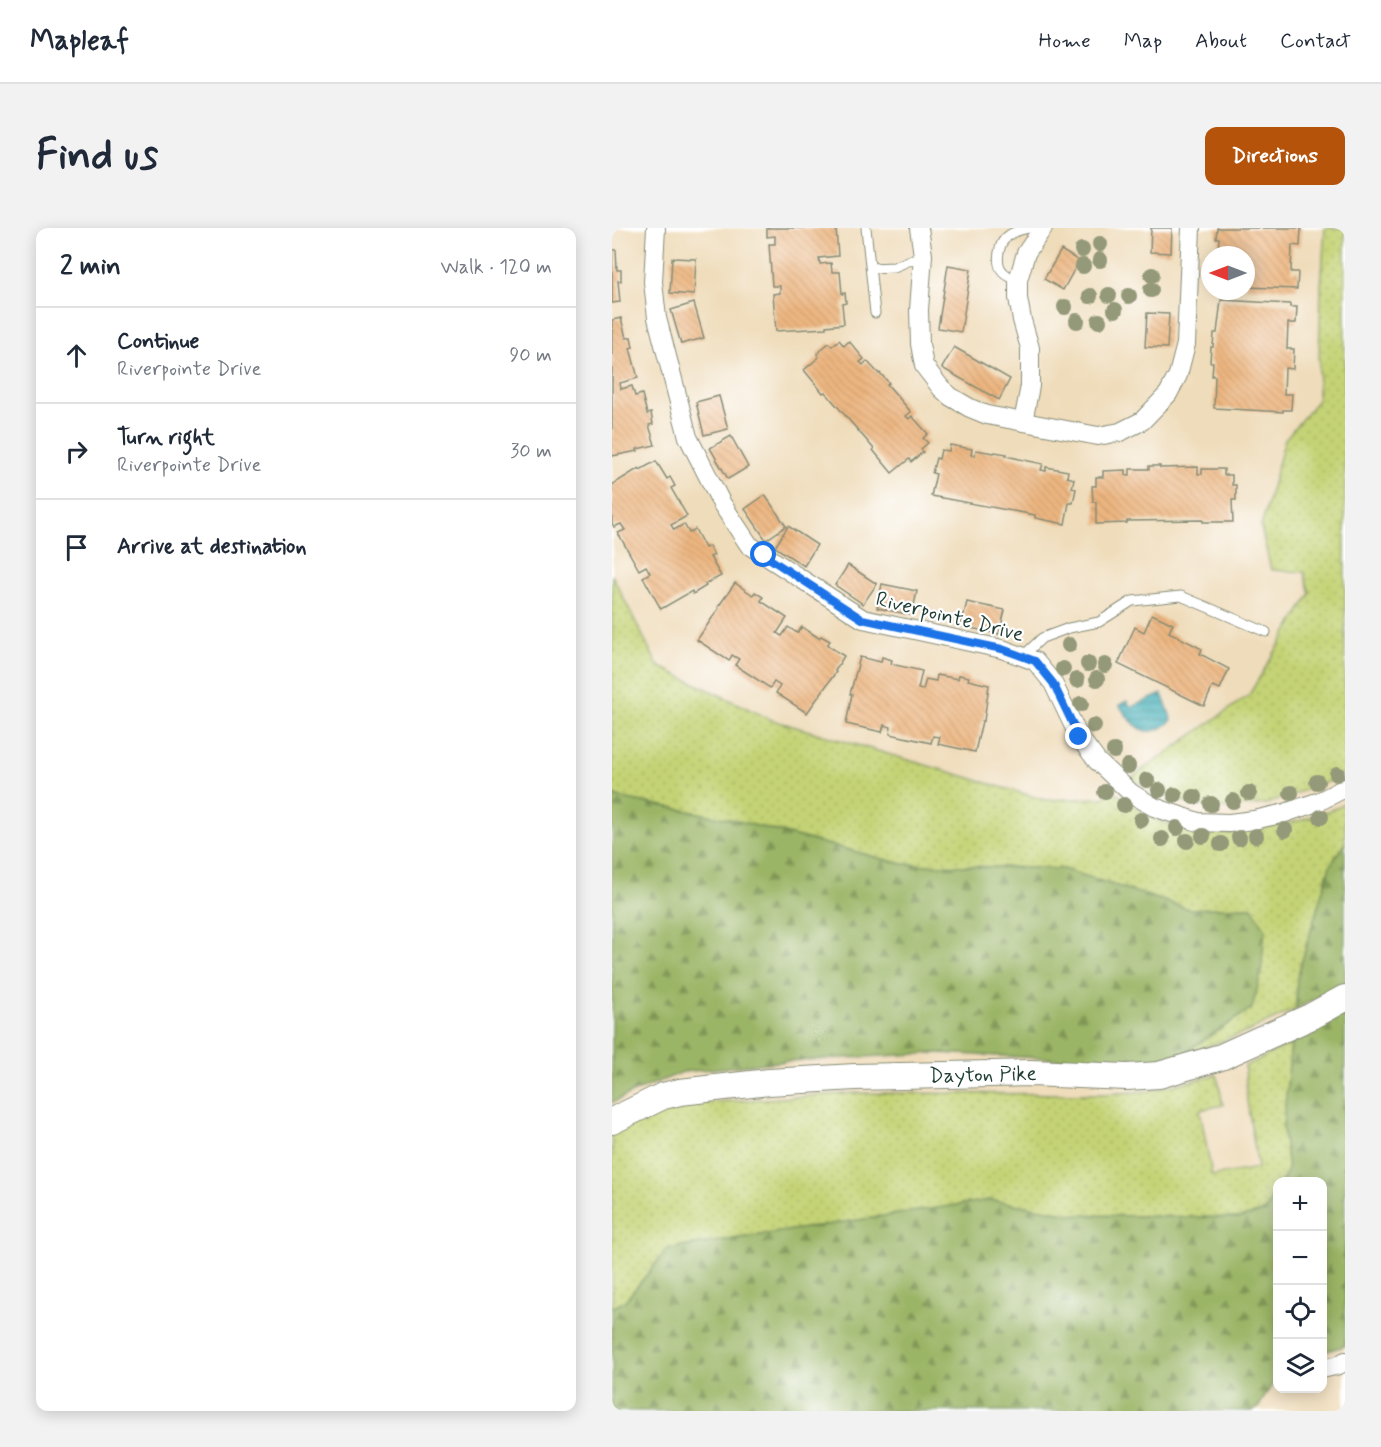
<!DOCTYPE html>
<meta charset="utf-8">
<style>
:root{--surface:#fff;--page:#f2f2f3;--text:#1f2937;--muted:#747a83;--line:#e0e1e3;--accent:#b45309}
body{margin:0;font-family:Mynerve,sans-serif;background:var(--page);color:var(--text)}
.controls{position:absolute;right:18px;bottom:18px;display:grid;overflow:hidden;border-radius:12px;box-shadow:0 3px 15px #0003}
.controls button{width:54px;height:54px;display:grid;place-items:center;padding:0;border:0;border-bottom:2px solid var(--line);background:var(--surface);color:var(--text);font:30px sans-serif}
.compass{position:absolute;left:589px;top:18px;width:54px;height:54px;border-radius:50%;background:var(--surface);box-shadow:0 3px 15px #0003;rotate:270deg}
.stop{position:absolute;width:18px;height:18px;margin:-14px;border:4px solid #1a73e8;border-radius:50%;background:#fff}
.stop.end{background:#1a73e8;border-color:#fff;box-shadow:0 2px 6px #0008}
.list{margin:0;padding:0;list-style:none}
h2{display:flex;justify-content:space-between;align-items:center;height:78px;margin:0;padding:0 24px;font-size:26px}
h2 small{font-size:20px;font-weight:400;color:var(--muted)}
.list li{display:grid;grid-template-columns:39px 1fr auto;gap:18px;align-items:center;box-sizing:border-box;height:96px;padding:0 24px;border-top:2px solid var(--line)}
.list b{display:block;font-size:22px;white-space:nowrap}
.list p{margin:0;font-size:20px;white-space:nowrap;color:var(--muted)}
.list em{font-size:20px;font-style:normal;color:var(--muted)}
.icon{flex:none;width:33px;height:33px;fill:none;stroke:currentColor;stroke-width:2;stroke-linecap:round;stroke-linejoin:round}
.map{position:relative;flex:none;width:733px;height:1183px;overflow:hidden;border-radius:12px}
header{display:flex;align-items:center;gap:36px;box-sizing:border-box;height:84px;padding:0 30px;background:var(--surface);border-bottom:2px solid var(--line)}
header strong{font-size:28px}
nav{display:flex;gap:33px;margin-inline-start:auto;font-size:21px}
.intro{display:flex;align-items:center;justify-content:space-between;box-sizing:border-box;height:144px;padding:0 36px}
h1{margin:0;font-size:42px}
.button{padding:15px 27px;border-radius:12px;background:var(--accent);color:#fff;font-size:21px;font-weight:700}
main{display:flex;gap:36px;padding:0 36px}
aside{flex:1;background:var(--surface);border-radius:12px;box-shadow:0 3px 15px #0003}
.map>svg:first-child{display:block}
.grass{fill:url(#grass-dots);stroke:#728854;stroke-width:1.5}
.forest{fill:url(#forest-firs);stroke:#5d794d;stroke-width:1.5}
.water{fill:url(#water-rules);stroke:#2c7474;stroke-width:1.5}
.building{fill:url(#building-back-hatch)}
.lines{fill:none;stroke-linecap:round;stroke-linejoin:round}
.lane-casing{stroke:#878c77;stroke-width:11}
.street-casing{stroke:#878c77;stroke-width:20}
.secondary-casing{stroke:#878c77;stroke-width:28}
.lane{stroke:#fff;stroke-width:9}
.street{stroke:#fff;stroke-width:18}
.secondary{stroke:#fff;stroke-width:26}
.tree{fill:#939979}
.route{stroke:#1a73e8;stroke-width:8}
.labels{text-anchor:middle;stroke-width:4.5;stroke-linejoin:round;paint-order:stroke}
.street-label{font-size:21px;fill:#1f3d34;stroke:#fff}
</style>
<header>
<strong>Mapleaf</strong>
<nav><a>Home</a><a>Map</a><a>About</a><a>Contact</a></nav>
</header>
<div class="intro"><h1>Find us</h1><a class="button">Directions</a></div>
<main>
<aside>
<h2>2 min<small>Walk · 120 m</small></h2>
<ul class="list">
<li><svg class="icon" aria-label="ahead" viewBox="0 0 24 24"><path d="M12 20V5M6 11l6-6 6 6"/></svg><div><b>Continue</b><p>Riverpointe Drive</p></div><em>90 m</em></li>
<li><svg class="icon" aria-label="right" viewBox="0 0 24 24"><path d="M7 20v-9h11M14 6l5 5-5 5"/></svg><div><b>Turn right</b><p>Riverpointe Drive</p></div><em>30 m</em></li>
<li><svg class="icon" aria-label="arrive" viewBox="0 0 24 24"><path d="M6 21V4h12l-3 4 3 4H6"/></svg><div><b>Arrive at destination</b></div></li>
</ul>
</aside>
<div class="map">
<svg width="733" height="1183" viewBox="0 0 733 1183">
<defs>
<pattern id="grass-dots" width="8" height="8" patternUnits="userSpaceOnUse" patternTransform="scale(1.5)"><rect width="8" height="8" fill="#c4d375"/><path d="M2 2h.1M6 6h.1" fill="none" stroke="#a8b666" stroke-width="1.8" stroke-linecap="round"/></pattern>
<pattern id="forest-firs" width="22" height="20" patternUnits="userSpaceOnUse" patternTransform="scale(1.5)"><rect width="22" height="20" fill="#9bb566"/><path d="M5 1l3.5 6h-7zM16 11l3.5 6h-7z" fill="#7e9455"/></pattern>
<pattern id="water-rules" width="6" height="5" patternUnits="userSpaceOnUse" patternTransform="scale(1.5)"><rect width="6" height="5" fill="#3aabb3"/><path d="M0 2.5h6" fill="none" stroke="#308c92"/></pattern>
<pattern id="building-back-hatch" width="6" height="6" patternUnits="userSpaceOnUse" patternTransform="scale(1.5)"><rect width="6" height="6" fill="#edb680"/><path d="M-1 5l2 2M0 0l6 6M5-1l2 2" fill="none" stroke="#cb9d6f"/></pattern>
</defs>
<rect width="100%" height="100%" fill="#fff"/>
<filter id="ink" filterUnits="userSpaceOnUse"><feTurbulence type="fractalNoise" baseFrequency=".0167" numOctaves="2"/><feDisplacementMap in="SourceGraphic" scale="12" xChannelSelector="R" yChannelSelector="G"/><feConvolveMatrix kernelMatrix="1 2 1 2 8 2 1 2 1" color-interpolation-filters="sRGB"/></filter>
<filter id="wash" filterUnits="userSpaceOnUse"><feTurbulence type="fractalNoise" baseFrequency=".008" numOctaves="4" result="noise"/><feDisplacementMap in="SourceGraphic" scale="24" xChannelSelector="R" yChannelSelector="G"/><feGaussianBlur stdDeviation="1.35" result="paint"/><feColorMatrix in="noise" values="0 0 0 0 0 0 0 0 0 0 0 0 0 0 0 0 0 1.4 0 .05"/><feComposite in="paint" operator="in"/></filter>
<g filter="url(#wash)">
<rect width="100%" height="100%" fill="#efdcba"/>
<g class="grass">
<path d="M713 0H733V545L716 554 654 576 604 581 547 568 519 550 637 467 698 366 692 344 659 342 649 299 673 211 706 172 709 59Z"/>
<path d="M0 347 46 438 160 492 433 572 491 570 501 563 540 590 581 604 617 606 690 592 724 580 733 574V615L718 638 685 750 684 781 635 804 569 827 640 780 639 679 577 681 451 641 290 636 122 592 5 569 0 567Z"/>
<path d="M679 816 671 900 676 942 670 953 666 954 665 961 653 983 628 990 465 987 378 972 56 1021 13 1073 0 1080V904L58 877 243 865 491 866 536 863 605 847 611 877 588 882 600 948 646 940 635 873 633 838Z"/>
</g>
<g class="forest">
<path d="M0 567 5 569 122 592 290 636 451 641 577 681 640 679 653 701 649 746 640 780 569 827 539 832 449 831 325 825 177 833 71 844 24 863 0 875Z"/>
<path d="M733 615V754L684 781 685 750 718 638Z"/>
<path d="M733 784V1118L711 1124 710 954H670L676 941 671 900 679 816Z"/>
<path d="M665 961V1148L646 1180 641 1183H0V1080L13 1073 56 1021 378 972 465 987 628 990 653 983Z"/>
</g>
<path class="water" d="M550 466 560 492C536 515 522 499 507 477L515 473 519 479Z"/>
<g id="blocks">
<g class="building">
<path d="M155 0H224L226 28 207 30 208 36 219 35 220 44H228L230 66 233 65 234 75 230 76 232 96 214 98V100L164 103 161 66 168 65V58H160L157 16H163V8L155 9Z"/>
<path d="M539 0H560L559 25 538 24Z"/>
<path d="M605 0H689L688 18 680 17 679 44H686L685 61 634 59V27H609V25H606L607 10H604Z"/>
<path d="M0 22H4L5 42H9V53H6L8 74 0 75Z"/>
<path d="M449 22 467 33 451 62 432 51Z"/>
<path d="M60 30 84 31 82 67 58 65Z"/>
<path d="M336 37 359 41 349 104 326 100Z"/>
<path d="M609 72 678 76V79H685L684 95H676L675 121H682L681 141 673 140 672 166H680L679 182H671V184L602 180 603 148H600L601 134H598L599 119H601L602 105H605Z"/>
<path d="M82 75 92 110 69 116 59 82Z"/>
<path d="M535 85 557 86 555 120 533 119Z"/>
<path d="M9 90 14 110 19 109 21 119 18 120 26 150 8 155 9 161 20 158 23 168 30 166 35 186 39 185 41 196 37 197 43 217 25 221 26 223 0 228V92Z"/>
<path d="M227 112 232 118 237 113 252 131 248 134 251 137 255 133 267 146 268 145 277 155 275 156 299 184 294 188 297 191 300 188 316 206 311 210 316 215 309 221 311 224 299 234 297 231 280 245 261 222 262 221 213 164 211 165 192 142 207 129 205 126 212 119 217 115 220 118Z"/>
<path d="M342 119 398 151 387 172 330 140Z"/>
<path d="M107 168 116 201 92 207 84 174Z"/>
<path d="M119 208 136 239 116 251 98 220Z"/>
<path d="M338 217 360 221 359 227 363 228 364 222 382 225 383 224 395 226 394 228 431 236 429 242 434 243V239L456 243 455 249 462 251 460 260 464 261 461 275H457L453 296 423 290V287L319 268 324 246 320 245 324 230 327 231 329 222 337 223Z"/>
<path d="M44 233 55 251 58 249 63 258 59 260 75 288 59 297 62 302 72 296 77 305 83 301 93 320 97 318 102 327 98 329 109 348 93 356 94 358 81 366 80 363 49 381 31 349 38 345 34 338 27 342 6 305 13 302 9 296 2 299 0 295V257L27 240 28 242Z"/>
<path d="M537 238H548V240L586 239V246H590V241H612V247H620V257H624V272H620L621 294H591V292L515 293V295L484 296V274H481L480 258H484V249H491V243L514 242V247H518V241H537Z"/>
<path d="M153 267 174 298 154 312 133 281Z"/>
<path d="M176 298 205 317 192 338 163 319Z"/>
<path d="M236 337 265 356 251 376 223 357Z"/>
<path d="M123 355 141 367 143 364 151 369 149 373 175 390 165 405 168 407 170 408 176 399 185 405 190 399 207 410 209 408 218 413 215 417 232 428 223 443 224 444 195 485 164 465 168 458 162 454 158 460 123 437 127 431 120 427 117 433 85 412 107 380 106 379Z"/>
<path d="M270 356 305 363 300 387 265 380Z"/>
<path d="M355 374 393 382 387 406 349 398Z"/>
<path d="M540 386 561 396 557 404 590 421 588 426 617 441 608 461 601 458 592 478 506 436 523 399 532 404Z"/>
<path d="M248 429 269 434 270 429 280 432 279 436 310 443 306 461 311 462 314 451 324 453 325 447 346 451 347 447 357 449 356 452 377 457 372 493H370L363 524 326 516 328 509 321 508 319 515 278 506 279 499 272 497 270 504 234 496 240 466H238Z"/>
</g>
</g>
</g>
<g filter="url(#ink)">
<use href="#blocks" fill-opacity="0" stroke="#878c77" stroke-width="1.5"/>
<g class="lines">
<defs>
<g id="lane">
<path d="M254 0 263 85"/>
<path d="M259 40 282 39 311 27"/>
<path d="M406 52C389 47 383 38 388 20 389 17 390 14 392 12 398 4 408 2 417 0"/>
<path d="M411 428 430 410 457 400 487 394 520 373 569 368 654 404"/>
</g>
<g id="street">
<path d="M44 0 41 54 45 90 76 209 110 276 137 317 251 391 390 421 423 433 441 455 467 509 485 533 519 565 542 579 586 594 617 595 642 592 673 585 708 573 733 560"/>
<path d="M307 0 311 27 307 82 308 116 312 138 329 160 339 169 358 180 375 187 486 208 508 204 530 193 556 166 566 147 574 116 579 0"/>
<path d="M411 194 418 158V120L410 92 406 70V52L414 25 431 0"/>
<path d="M710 1141 727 1137 733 1133"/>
</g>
<g id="secondary">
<path id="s1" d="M0 893 51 868 68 864 157 854 243 849 419 845 515 849 547 847 609 829 700 788 733 770"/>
</g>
</defs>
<use href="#lane" class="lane-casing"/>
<use href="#street" class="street-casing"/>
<use href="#secondary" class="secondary-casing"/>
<use href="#lane" class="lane"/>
<use href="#street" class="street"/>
<use href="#secondary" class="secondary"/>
</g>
<g class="tree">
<circle cx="488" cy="16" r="8"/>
<circle cx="470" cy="22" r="8"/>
<circle cx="488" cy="32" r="8"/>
<circle cx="471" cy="38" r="8"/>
<circle cx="540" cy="47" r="8"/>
<circle cx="539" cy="62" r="8"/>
<circle cx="497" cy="67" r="8"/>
<circle cx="478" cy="68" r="8"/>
<circle cx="517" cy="68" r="8"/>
<circle cx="453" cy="79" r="8"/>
<circle cx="503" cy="82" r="8"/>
<circle cx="465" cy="93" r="8"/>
<circle cx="487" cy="93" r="8"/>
<circle cx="457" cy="417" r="8"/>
<circle cx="476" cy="436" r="8"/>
<circle cx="493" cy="437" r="8"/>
<circle cx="451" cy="441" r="8"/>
<circle cx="485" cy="451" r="8"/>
<circle cx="465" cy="452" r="8"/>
<circle cx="469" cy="476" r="8"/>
<circle cx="482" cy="498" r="8"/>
<circle cx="502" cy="523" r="8"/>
<circle cx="516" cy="538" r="8"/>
<circle cx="725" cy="546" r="8"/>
<circle cx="535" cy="552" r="8"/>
<circle cx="705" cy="554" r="8"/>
<circle cx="547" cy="562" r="8"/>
<circle cx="493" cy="564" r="8"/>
<circle cx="637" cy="565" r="8"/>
<circle cx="679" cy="565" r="8"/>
<circle cx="563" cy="567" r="8"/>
<circle cx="582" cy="569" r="8"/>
<circle cx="621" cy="573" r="8"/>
<circle cx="599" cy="576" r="8"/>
<circle cx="512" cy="577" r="8"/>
<circle cx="709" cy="589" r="8"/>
<circle cx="529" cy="592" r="8"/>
<circle cx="565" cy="600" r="8"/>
<circle cx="673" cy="602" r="8"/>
<circle cx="591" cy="608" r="8"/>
<circle cx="644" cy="608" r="8"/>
<circle cx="627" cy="610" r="8"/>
<circle cx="550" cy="611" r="8"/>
<circle cx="575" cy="613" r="8"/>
<circle cx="609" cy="616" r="8"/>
</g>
</g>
<g class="lines" filter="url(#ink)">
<path class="route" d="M152 327 250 391 390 421 423 433 441 455 467 509"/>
</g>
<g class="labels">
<g class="street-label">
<text transform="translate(338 388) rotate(14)" y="7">Riverpointe Drive</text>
<text dy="7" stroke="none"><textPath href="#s1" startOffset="378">Dayton Pike</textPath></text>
</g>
</g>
</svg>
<div class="controls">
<button>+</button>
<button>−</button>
<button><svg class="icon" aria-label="locate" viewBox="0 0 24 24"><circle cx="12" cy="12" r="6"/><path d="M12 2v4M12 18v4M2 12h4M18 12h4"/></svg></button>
<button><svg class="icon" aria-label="layers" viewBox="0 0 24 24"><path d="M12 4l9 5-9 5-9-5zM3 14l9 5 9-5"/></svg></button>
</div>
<svg class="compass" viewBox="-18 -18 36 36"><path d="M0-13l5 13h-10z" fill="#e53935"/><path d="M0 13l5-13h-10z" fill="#747a83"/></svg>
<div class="stop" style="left:152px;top:327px"></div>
<div class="stop end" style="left:467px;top:509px"></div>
</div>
</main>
